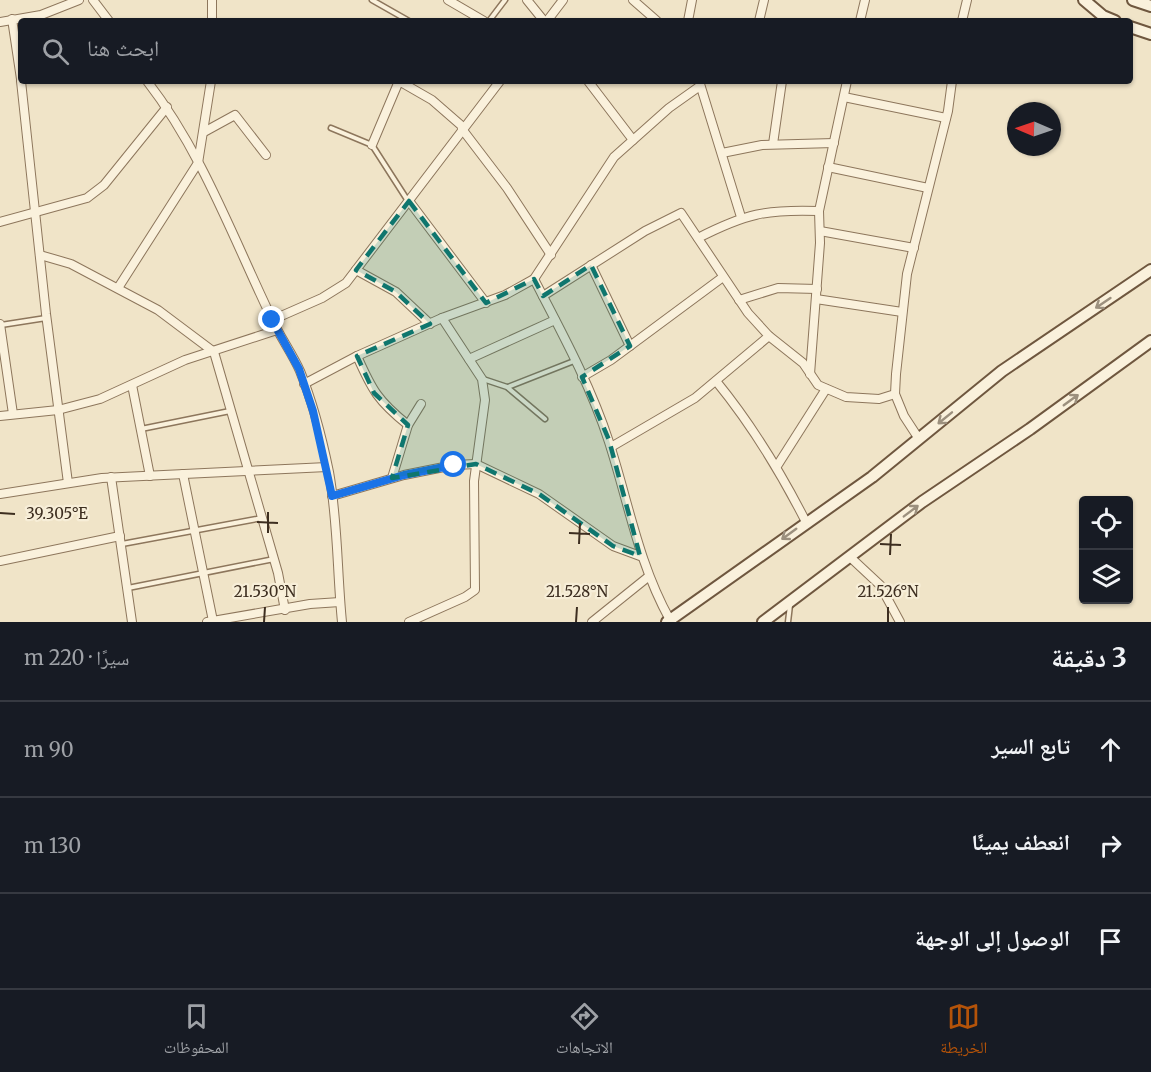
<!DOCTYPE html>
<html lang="ar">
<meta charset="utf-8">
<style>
:root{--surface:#171b24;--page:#20242c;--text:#f1f3f6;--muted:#9ea1a6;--line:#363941;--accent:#b45309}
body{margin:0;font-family:Merriweather,"Noto Naskh Arabic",serif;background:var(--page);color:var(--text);direction:rtl}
.controls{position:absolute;right:18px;bottom:18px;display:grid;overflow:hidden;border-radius:6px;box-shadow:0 2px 4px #0004}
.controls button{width:54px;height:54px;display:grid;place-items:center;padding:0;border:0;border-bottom:2px solid var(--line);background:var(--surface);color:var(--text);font:30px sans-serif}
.compass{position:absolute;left:1007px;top:102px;width:54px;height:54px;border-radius:50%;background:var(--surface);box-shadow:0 2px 4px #0004;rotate:272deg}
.stop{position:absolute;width:18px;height:18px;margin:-14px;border:4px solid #1a73e8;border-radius:50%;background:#fff}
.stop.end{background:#1a73e8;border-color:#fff;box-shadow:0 2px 6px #0008}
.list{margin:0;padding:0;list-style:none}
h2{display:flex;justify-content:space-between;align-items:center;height:78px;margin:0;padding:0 24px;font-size:26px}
h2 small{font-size:20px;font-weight:400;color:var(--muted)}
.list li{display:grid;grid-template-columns:39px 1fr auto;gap:18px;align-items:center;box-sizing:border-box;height:96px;padding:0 24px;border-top:2px solid var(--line)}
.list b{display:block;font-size:22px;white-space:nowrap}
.list em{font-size:20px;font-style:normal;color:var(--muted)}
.icon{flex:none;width:33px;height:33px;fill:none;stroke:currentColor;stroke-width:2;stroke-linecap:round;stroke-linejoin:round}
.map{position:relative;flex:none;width:1151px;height:622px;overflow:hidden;direction:ltr}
.search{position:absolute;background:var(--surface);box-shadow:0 2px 4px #0004;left:18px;right:18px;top:18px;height:66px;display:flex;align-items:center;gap:15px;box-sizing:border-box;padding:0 21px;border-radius:6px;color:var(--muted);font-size:22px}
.sheet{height:366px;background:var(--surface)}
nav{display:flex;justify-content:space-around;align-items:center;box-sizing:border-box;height:84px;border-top:2px solid var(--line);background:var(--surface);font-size:16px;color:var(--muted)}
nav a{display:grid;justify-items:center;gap:3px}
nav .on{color:var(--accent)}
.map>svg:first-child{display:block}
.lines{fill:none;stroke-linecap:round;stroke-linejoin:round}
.service-casing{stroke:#8d765c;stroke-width:7}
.minor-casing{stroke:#8d765c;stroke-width:10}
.secondary-casing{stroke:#6f573f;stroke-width:14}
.service{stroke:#faf1dc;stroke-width:4}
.minor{stroke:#faf1dc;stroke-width:8}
.secondary{stroke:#faf1dc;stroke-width:10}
.oneway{stroke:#9c907e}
.route{stroke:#1a73e8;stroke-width:8}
.marked{fill:#0f766e;fill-opacity:0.2;stroke:#0f766e;stroke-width:4.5;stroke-dasharray:12 8;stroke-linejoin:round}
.ticks{fill:none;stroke:#3d2e20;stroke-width:2}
.ticks-label{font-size:15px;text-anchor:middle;fill:#3d2e20;stroke:#f7eed8;stroke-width:4.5;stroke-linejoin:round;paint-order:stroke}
</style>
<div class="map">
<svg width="1151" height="622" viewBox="0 0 1151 622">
<rect width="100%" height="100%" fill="#f0e4c8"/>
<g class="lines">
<defs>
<g id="service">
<path d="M372 0 409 21"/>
<path d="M489 21 505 0"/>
<path d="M331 128 372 145 408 201"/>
<path d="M1 325 46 318"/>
<path d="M483 379 507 387 545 419"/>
<path d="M508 387 574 361"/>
<path d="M141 429 230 411"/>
<path d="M122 544 262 518"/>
<path d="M128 588 274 559"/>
<path d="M788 622 790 605"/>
</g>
<g id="minor">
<path d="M93 0 109 21"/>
<path d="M212 0V21"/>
<path d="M448 0 484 21"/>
<path d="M527 0 544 21"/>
<path d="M633 0 657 21"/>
<path d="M12 19 21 79"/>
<path d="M547 21 563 0"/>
<path d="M688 21 692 0"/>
<path d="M759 21 764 0"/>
<path d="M860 21 865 0"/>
<path d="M962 21 967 0"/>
<path d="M0 22 41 15 79 0"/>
<path d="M21 81 46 314 68 483"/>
<path d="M147 81C202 152 233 238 272 319 280 337 292 353 300 371 313 403 322 438 329 472 338 522 337 572 342 622"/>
<path d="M588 81 633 140"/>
<path d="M700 84 741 217"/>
<path d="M844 97 946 118"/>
<path d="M462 129 507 188 551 255"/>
<path d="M204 132 235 115 266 155"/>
<path d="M773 144 782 81"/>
<path d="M372 145 399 81 432 100 463 127"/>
<path d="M722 153 762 145 834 143"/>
<path d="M828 167 928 188"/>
<path d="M409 201 486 303"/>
<path d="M0 222 87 198 104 185 167 107"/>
<path d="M820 231 914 248"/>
<path d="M698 238C745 214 766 209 819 211"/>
<path d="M40 255 71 264 158 310 214 352 278 573 285 610"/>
<path d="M591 265 630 346"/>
<path d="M356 270 396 292 430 324"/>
<path d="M534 279C561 331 591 386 609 442 629 504 638 562 670 620"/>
<path d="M118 288 198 163 211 81"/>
<path d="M543 296 645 231 681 213 748 313 769 336 803 363 818 385 846 397 879 399 895 394"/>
<path d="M816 299 902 312"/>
<path d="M739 300 778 288 817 289"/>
<path d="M272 320 322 298 346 283 500 81"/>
<path d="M0 324 13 414"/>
<path d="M357 356C372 390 378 401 408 425"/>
<path d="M469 359 555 320"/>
<path d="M810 374 820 243 819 211 847 81"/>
<path d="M582 377 611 360 723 277"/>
<path d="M716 381C752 425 780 471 806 522"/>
<path d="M304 384 357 356 442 318 505 295 534 279 614 157 669 108 700 86"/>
<path d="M132 385 150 476"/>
<path d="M0 416 58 410 100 399 185 360 277 330"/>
<path d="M919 439 904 416 895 394 896 374 907 274 948 111 952 81"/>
<path d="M611 447 695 398 769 336"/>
<path d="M777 466 826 389"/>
<path d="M183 474 213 621"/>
<path d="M111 477 132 622"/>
<path d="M392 478 408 425 421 404"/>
<path d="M0 494 102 478 327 467"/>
<path d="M332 496 404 475 454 465 476 464 539 494 613 546 640 556"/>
<path d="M850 557 880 585 900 622"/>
<path d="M0 561 120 536"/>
<path d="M207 622 310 604 340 602"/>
<path d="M409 622 465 597 475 590 474 481 485 400 482 379 442 318"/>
<path d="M592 622 648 577"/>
</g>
<g id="secondary">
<path d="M1084 0 1103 16 1115 21"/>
<path d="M1133 0 1151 6"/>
<path d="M1130 27 1151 34"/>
<path d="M667 622 872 477 1002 371 1151 270"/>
<path d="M763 622 922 502 1030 429 1151 341"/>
</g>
</defs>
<use href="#service" class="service-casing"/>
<use href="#minor" class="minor-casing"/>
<use href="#secondary" class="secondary-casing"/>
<use href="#service" class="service"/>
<use href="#minor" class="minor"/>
<use href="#secondary" class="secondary"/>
</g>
<defs><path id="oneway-shaft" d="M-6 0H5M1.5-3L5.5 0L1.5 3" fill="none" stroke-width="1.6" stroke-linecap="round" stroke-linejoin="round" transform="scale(1.5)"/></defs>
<g class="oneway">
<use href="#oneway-shaft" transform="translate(1103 303) rotate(146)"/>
<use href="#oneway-shaft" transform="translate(1071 400) rotate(-36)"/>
<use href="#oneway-shaft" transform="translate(945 418) rotate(141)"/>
<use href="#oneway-shaft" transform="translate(911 511) rotate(-37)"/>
<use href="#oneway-shaft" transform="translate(789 534) rotate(144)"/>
</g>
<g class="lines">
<path class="route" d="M272 320 299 369 313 411 332 496 404 475 454 465"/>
</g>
<path class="marked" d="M409 201 486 303 534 279 543 296 591 265 630 346 582 377 609 440 640 556 613 546 539 494 476 464 392 478 408 425 374 393 357 356 430 324 396 292 356 270Z"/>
<path class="ticks" d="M0 513 15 514M257 522 278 523M268 533V512M569 533 590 534M579 544 580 523M880 544 901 545M890 555 891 534M264 622 265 607M576 622 577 607M888 622V607"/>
<g class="ticks-label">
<text x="57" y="519">39.305°E</text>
<text x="265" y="597">21.530°N</text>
<text x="577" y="597">21.528°N</text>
<text x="888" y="597">21.526°N</text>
</g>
</svg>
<div class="controls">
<button><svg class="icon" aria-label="locate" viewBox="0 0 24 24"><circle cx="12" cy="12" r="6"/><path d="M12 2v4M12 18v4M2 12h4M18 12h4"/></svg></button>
<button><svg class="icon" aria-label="layers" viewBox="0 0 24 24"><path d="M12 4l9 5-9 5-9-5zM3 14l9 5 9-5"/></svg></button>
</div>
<svg class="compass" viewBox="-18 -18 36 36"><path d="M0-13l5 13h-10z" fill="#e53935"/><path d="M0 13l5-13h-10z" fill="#9ea1a6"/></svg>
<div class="stop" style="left:454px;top:465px"></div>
<div class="stop end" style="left:272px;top:320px"></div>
<div class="search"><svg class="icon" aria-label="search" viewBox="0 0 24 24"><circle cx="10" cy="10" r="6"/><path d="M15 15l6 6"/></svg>ابحث هنا</div>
</div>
<section class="sheet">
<h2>3 دقيقة<small>سيرًا · 220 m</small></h2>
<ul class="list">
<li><svg class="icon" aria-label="ahead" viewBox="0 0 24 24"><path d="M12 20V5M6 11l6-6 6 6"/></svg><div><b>تابع السير</b></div><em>90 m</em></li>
<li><svg class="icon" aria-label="right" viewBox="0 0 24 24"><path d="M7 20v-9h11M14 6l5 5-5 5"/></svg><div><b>انعطف يمينًا</b></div><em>130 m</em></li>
<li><svg class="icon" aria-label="arrive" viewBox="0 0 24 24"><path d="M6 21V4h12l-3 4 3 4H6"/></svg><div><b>الوصول إلى الوجهة</b></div></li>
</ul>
</section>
<nav>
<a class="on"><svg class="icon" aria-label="map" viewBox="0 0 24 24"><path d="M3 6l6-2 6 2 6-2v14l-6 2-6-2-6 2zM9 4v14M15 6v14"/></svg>الخريطة</a>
<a><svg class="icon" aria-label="directions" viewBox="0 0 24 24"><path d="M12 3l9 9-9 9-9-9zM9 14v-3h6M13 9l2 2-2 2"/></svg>الاتجاهات</a>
<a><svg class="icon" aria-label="saved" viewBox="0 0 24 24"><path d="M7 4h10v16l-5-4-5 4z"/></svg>المحفوظات</a>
</nav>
